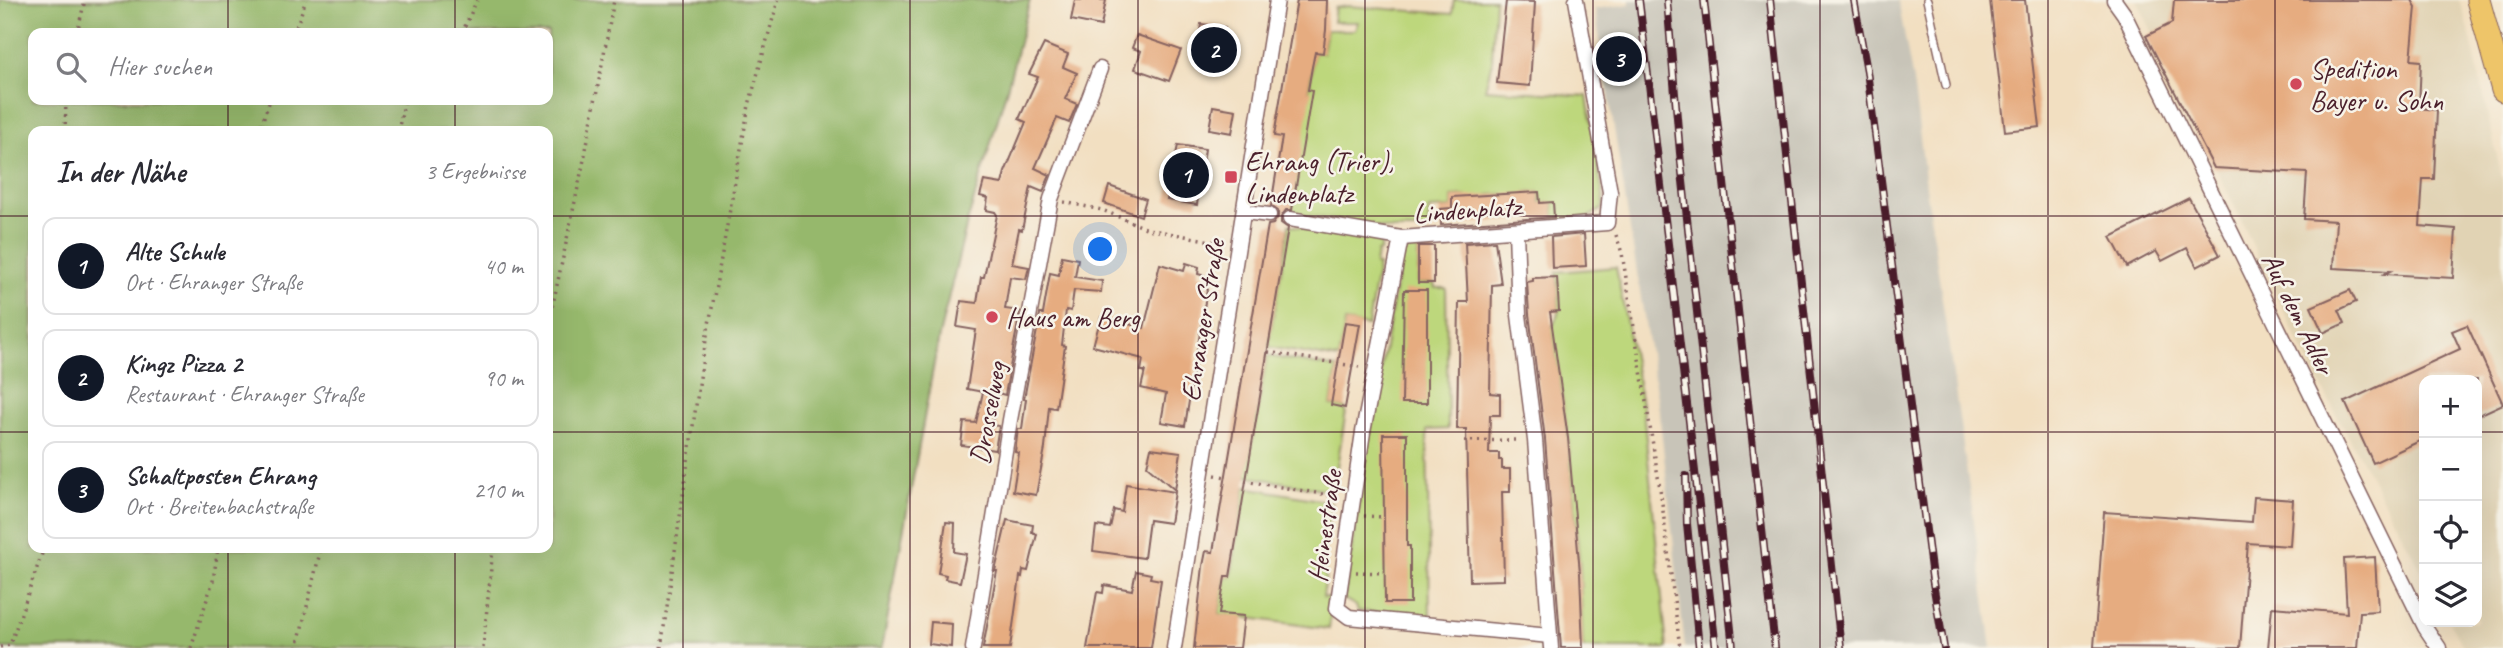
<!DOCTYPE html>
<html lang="de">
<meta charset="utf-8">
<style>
:root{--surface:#fff;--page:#f7f7f7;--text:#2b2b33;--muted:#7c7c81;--line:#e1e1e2;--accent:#111827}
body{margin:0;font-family:Caveat,sans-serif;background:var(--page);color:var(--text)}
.controls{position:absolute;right:21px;bottom:21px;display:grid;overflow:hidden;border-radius:14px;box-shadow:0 7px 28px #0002}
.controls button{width:63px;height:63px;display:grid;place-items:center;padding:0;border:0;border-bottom:2px solid var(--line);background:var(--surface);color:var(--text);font:35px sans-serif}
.you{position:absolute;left:1101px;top:250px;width:24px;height:24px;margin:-18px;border:5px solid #fff;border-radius:50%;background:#1a73e8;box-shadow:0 0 0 10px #1a73e833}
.badge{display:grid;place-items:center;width:46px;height:46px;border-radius:50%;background:var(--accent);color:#fff;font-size:23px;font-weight:700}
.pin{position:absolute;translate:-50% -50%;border:4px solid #fff;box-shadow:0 2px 7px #0006}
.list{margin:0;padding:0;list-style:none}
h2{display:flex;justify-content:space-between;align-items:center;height:91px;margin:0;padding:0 28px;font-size:30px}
h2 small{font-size:23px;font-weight:400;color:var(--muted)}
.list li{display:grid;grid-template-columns:46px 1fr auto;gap:21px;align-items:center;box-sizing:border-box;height:98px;margin:0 14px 14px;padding:0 14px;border:2px solid var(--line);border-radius:14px}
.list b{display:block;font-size:26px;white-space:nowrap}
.list p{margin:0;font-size:23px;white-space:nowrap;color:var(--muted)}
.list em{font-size:23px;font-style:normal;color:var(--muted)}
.icon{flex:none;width:38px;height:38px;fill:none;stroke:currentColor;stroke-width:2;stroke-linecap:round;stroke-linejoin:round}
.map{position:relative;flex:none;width:2503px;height:648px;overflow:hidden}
.search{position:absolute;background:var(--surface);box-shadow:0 7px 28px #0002;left:28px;top:28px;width:525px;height:77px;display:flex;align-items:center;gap:18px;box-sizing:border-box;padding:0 24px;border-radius:14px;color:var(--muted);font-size:26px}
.panel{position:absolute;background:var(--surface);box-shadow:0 7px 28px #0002;left:28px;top:126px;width:525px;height:427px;border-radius:14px}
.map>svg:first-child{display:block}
.built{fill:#e1d3b4}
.industrial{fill:#c8c4b8}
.green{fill:#bdd77c;stroke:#847b54;stroke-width:2}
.forest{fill:#96b86c;stroke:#706c4c;stroke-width:2;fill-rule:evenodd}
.building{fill:#e6ac80}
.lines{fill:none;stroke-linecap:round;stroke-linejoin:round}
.lane-casing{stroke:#856260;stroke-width:10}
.street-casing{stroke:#856260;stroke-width:17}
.primary-casing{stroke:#856260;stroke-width:25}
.path{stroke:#856260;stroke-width:3.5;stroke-dasharray:2 5;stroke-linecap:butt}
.lane{stroke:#fff;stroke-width:7}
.street{stroke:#fff;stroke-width:14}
.primary{stroke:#eec569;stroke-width:23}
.rail-casing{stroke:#4a1f2b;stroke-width:8}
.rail{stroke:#f7f3e8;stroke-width:5;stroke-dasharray:16;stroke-linecap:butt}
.grid{fill:none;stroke:#4a1f2b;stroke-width:2;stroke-opacity:0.55}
.poi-dot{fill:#d1495b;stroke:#f7f3e8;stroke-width:2.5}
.labels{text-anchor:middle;stroke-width:5;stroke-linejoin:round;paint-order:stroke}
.poi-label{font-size:28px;fill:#4a1f2b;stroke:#f7f3e8;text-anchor:start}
.street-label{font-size:28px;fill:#4a1f2b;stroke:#f7f3e8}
</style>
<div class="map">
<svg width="2503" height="648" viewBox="0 0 2503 648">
<rect width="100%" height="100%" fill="#f7f3e8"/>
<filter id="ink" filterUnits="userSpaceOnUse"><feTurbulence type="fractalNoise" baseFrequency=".0143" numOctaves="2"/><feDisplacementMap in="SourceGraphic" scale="14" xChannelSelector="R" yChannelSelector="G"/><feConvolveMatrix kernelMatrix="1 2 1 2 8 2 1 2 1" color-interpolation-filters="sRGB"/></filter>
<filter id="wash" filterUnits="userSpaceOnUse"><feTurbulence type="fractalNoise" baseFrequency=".00686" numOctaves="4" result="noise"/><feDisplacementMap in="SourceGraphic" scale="28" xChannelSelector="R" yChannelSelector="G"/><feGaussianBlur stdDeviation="1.57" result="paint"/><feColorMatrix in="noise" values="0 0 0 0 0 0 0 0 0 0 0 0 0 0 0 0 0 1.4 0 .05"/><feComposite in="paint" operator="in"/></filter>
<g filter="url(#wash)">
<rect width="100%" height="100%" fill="#f2dfc1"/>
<path class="built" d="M2137 0H2459L2468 26 2503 183V648H2464L2449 622H2477V380H2424V575L2306 358Z"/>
<path class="industrial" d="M1630 0H1898L1913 81 1927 194 1992 648H1685L1659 410 1595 9 1630 4Z"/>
<g class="green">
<path d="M1454 0H1495L1492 62 1485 89 1587 96 1604 202 1602 209 1585 219 1554 221 1553 203H1540L1539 192 1526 193V203L1502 194 1489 195V206L1466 207 1465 196 1452 197V208L1429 209 1428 230H1393L1291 213 1314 52 1323 53 1327 30H1355L1358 22H1333L1335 8 1348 6 1452 14Z"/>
<path d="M1289 225 1382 240 1380 251 1377 252 1375 265H1378L1368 326 1345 322 1339 359 1268 347Z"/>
<path d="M1418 246V283H1434L1435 288H1446L1448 429 1427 430 1430 617 1358 611 1356 606 1344 599 1370 431 1402 252Z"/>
<path d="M1616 267 1643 410 1667 648H1583L1580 568 1568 438 1552 329 1559 311 1557 272Z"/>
<path d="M1267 356 1337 368 1331 405 1345 408 1346 411 1333 491 1246 476Z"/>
<path d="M1245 487 1331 502 1320 572 1326 573 1323 597 1333 598 1329 629 1219 614 1225 577H1231Z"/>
</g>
<path class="forest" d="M0 0H1030L1008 85 967 223 939 336 882 648H0ZM33 33H548V100H33ZM33 131H548V548H33Z"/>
<g id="blocks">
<g class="building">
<path d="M1075 0H1106L1101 26 1071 20Z"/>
<path d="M1297 0H1327L1326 30 1323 53 1315 52 1312 67 1308 90 1312 91 1292 210H1286L1281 217V223L1288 228 1230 577H1225L1219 614 1244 616 1240 648H1194L1203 566 1206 551 1213 552 1268 225 1273 224 1278 217V211L1271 206 1282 137 1274 136Z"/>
<path d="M1990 0H2025L2040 127 2005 131Z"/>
<path d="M2174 0H2412L2416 7 2411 60 2421 61 2419 108 2437 110 2434 179H2423L2420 226 2456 229 2453 278 2384 274 2390 271 2333 268 2336 221 2304 219 2307 173 2214 168 2146 36 2172 23Z"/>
<path d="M1506 1 1535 2 1530 86 1497 83Z"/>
<path d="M1201 24 1225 27 1219 67 1205 65 1207 53 1197 52Z"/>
<path d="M1137 35 1181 50 1169 81 1135 69 1141 51 1132 48Z"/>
<path d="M1044 44 1068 54 1063 67 1077 73 1065 99 1077 104 1069 123 1057 118 1035 168 1050 175 1043 192 1031 187 1022 230 1019 229 1012 264 1029 267 1026 279 1010 277 1005 309 1020 311 1005 395 998 393 991 425 999 426 995 450 961 445 964 422 976 423 983 392 967 389 976 330 957 327 961 301 977 303 981 277H984L997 215 995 212 986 210 988 198 980 196 984 181 1002 184 1005 172 1026 122 1019 119 1038 77 1029 74Z"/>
<path d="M1626 50 1628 66 1612 69 1610 52Z"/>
<path d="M1213 106 1236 110 1232 133 1209 129Z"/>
<path d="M1178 145 1205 149 1197 205 1167 200Z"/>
<path d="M1109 186 1146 199 1141 216 1104 203Z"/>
<path d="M1539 192 1540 203 1553 202 1554 217 1441 225 1440 209 1452 208V197Z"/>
<path d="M2189 198 2220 255 2197 267 2187 248 2162 261 2156 251 2127 267 2111 237Z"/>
<path d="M1584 234 1586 266 1552 268 1551 237Z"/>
<path d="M1495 241 1501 284 1492 285 1490 393 1500 394V415H1490L1489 453H1499V460H1502V469H1510V492H1502L1504 580 1470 581 1466 429H1457L1459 302H1468L1465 243Z"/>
<rect x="1418" y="246" width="16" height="37"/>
<path d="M1062 256 1078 259 1075 277 1102 281 1101 292 1074 290 1071 311 1066 310 1062 345 1065 346 1056 408 1049 407 1045 448 1036 495 1013 491 1019 453 1015 452 1018 429H1022L1026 399H1024L1040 314H1043L1050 273 1059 275Z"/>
<path d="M1186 263 1199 267 1198 274 1209 277 1185 426 1161 422 1166 394 1141 388 1145 371H1141L1143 359 1093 346 1101 317 1144 328 1160 264 1184 271Z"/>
<path d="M1557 277 1559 311 1550 312 1568 438 1580 573 1583 648H1561L1545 439 1529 314 1527 282 1533 281V278Z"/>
<path d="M1404 290H1427V403H1402Z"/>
<path d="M2350 290 2356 302 2339 310 2345 323 2323 333 2311 307Z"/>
<path d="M1345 322 1360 324 1345 408 1331 405Z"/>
<path d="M2467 325 2503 404 2477 416V380H2424V439L2373 463 2345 402 2460 349 2452 331Z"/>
<path d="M1383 434H1407V546H1410V603H1385Z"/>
<path d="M1151 448 1181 452 1175 490 1147 466Z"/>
<path d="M1126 484 1175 492 1170 523 1149 520 1144 558 1093 551 1096 526 1110 528 1114 510 1122 512Z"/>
<path d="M2254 497 2293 500 2290 546 2248 543 2240 648 2094 647 2104 512 2252 522Z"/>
<path d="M1007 520 1033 525 1032 532 1037 534 1028 571 1023 570 1022 577 1020 576 1010 648H983L997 571H995Z"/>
<path d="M946 522 955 523 954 552 966 554 960 582 945 579 946 575 938 573Z"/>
<path d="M2375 557 2378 611 2360 612 2357 648H2268L2272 607 2347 613 2344 559Z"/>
<path d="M1136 571 1151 574 1150 578 1161 580 1151 648H1087L1097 592 1103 593 1104 585 1132 590Z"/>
<path d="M931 622 952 624 951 647 929 644Z"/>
</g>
</g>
</g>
<g filter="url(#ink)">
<use href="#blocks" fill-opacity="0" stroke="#856260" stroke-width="2"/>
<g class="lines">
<defs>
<path id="lane" d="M1927 0 1946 85"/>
<g id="street">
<path d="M2114 0 2124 14 2425 627 2439 648"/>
<path d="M1245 212 1269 215"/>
<path d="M1290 219 1401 238 1607 223 1610 192 1576 0"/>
<path d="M1516 231 1519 315 1535 440 1551 648"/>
<path d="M1401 238 1363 432 1337 608 1349 617 1550 636"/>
<path d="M973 648 1010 420 1051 199 1100 69"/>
<path d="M1174 648 1277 0"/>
</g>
<path id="primary" d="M2478 0 2503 90"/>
</defs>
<use href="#lane" class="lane-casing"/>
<use href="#street" class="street-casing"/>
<use href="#primary" class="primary-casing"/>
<g class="path">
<path d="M77 33 85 0"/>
<path d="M294 33 306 0"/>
<path d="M462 33 477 0"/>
<path d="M65 131 66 100"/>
<path d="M259 131 270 100"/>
<path d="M398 131 405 100"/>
<path d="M1064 202 1102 210 1148 229 1222 243"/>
<path d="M1616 235 1622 253 1661 495 1680 648"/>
<path d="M548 327 585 155 614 0"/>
<path d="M1268 352 1359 367"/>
<path d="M1464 441 1519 440"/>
<path d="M1215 475 1226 477"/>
<path d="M1245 481 1340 497"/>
<path d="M1364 516 1383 517"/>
<path d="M1356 572 1385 573"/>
<path d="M0 647 10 645 44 548"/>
<path d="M191 648 213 581 218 548"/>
<path d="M297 648 321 548"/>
<path d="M483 648 493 548"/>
<path d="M661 648 703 357 749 105 778 0"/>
</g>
<use href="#lane" class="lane"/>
<use href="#street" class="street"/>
<use href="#primary" class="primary"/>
<defs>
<g id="rail">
<path d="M1639 0 1716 648"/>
<path d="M1667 0 1680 153 1733 648"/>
<path d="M1704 0 1775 648"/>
<path d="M1770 0 1841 648"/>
<path d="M1854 0 1867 71 1932 577 1944 648"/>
<path d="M1686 476 1687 524 1699 648"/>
</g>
</defs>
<use href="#rail" class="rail-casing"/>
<use href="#rail" class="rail"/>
</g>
</g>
<path class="grid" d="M228 0V33M455 0V33M683 0V648M910 0V648M1138 0V648M1365 0V648M1593 0V648M1820 0V648M2048 0V648M2275 0V648M228 100V131M455 100V131M0 216H33M548 216H2503M0 432H33M548 432H2424M2477 432H2503M228 548V648M455 548V648"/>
<g class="poi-dot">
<circle cx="2296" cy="84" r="7"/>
<rect x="1224" y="170" width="14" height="14" rx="3.5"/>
<circle cx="992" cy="317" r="7"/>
</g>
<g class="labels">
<g class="poi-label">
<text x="2310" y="78">Spedition<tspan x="2310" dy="32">Bayer u. Sohn</tspan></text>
<text x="1245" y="171">Ehrang (Trier),<tspan x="1245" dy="32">Lindenplatz</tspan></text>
<text x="1006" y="327">Haus am Berg</text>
</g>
<g class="street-label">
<text transform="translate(1467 209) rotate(-4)" y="10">Lindenplatz</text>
<text transform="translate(2299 313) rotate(64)" y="10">Auf dem Adler</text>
<text transform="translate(1202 320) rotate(-81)" y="10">Ehranger Straße</text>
<text transform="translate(987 413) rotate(-80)" y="10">Drosselweg</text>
<text transform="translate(1324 526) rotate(-82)" y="10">Heinestraße</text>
</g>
</g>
</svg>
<div class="controls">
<button>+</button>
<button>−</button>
<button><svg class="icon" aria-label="locate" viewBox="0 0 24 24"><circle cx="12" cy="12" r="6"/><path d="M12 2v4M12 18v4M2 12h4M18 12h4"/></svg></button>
<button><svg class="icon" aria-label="layers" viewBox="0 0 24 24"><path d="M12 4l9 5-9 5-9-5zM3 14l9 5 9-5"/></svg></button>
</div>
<div class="you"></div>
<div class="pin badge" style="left:1186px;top:175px">1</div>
<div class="pin badge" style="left:1214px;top:50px">2</div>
<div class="pin badge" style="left:1619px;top:59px">3</div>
<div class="search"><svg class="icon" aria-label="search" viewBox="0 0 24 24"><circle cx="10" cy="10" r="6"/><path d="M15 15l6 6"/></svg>Hier suchen</div>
<section class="panel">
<h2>In der Nähe<small>3 Ergebnisse</small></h2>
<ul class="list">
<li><span class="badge">1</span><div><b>Alte Schule</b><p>Ort · Ehranger Straße</p></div><em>40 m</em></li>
<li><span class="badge">2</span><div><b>Kingz Pizza 2</b><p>Restaurant · Ehranger Straße</p></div><em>90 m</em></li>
<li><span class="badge">3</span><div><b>Schaltposten Ehrang</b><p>Ort · Breitenbachstraße</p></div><em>210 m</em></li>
</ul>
</section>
</div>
